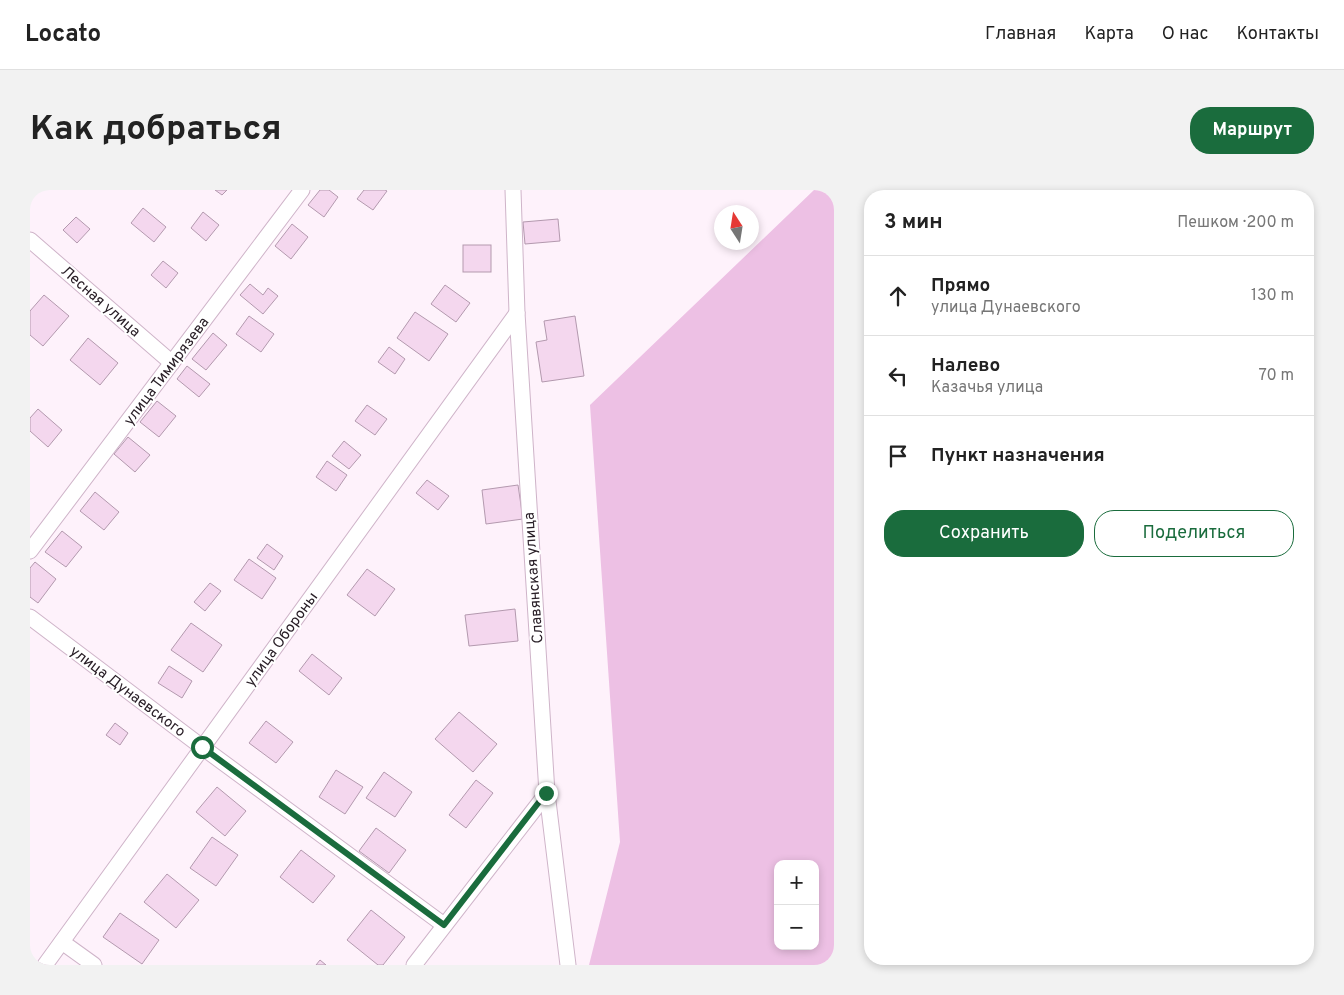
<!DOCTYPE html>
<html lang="ru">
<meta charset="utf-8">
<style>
:root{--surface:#fff;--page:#f2f2f2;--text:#222;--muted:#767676;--line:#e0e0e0;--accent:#1a6c3d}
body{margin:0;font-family:Overpass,sans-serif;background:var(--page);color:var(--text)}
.controls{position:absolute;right:15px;bottom:15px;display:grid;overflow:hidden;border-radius:10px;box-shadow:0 2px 8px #0003}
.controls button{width:45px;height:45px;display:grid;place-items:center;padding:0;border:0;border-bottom:1px solid var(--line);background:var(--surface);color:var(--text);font:25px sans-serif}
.compass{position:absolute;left:684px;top:15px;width:45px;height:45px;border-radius:50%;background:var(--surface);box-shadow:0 2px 8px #0003;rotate:348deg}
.stop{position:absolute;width:15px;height:15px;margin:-11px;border:4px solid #1a6c3d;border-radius:50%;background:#fff}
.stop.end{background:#1a6c3d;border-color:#fff;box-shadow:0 1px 5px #0008}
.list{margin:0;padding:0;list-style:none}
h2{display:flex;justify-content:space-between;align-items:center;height:65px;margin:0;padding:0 20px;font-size:21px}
h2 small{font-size:16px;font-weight:400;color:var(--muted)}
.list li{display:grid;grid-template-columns:32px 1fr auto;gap:15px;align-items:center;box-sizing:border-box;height:80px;padding:0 20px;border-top:1px solid var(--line)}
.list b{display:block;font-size:19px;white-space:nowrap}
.list p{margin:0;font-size:16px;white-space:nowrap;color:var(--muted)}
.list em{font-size:16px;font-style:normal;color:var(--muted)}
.actions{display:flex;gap:10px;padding:15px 20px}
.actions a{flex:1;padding:11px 0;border:1px solid var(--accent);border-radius:20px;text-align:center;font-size:18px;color:var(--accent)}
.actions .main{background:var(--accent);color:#fff}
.icon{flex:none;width:28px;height:28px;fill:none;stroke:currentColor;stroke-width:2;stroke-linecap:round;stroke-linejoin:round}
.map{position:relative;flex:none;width:804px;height:775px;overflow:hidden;border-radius:20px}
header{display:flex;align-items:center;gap:30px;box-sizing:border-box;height:70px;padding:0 25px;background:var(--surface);border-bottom:1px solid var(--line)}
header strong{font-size:24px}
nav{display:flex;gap:28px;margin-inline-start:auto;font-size:18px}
.intro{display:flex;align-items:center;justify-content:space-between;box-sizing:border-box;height:120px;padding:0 30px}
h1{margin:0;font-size:35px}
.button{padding:12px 22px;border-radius:20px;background:var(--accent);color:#fff;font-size:18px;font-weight:700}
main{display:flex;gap:30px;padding:0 30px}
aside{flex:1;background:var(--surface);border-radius:20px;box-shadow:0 2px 8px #0003}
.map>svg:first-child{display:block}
.green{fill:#edc0e4;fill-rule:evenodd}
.building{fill:#f4d7ee;stroke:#b399ae}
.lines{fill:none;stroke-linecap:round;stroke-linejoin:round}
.street-casing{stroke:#cfb4c9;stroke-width:17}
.street{stroke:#fff;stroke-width:15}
.route{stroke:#1a6c3d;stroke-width:6}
.labels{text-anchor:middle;stroke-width:4;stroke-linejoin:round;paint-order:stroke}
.street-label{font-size:15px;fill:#2a2028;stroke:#fff}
</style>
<header>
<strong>Locato</strong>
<nav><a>Главная</a><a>Карта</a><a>О нас</a><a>Контакты</a></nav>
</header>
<div class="intro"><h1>Как добраться</h1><a class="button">Маршрут</a></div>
<main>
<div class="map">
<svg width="804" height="775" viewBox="0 0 804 775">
<rect width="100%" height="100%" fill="#fef2fb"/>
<path class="green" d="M784 0H804V775H559L590 652 560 215ZM748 674H785V756H748Z"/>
<g class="building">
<path d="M185 0H197L192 5Z"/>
<path d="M290 0H299L308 7 294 27 278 15Z"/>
<path d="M334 0H355L357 1 343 20 327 9Z"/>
<path d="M113 18 136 37 124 52 101 33Z"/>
<path d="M173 22 189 35 176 51 161 38Z"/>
<path d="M46 27 60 39 47 53 33 40Z"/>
<path d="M528 29 530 51 495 54 493 32Z"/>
<path d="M262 34 278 47 261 69 245 56Z"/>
<rect x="433" y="55" width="28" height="27"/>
<path d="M133 71 148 83 136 98 121 85Z"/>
<path d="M220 94 233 105 238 98 248 106 233 124 210 105Z"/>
<path d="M415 95 440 113 426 132 401 114Z"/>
<path d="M14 105 39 126 13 156 0 145V121Z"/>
<path d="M385 122 418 144 399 171 367 148Z"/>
<path d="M219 126 244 144 231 162 206 144Z"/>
<path d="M545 126 554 186 512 192 506 152 517 150 514 131Z"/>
<path d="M183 143 197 155 176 180 162 169Z"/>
<path d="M58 148 88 173 70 195 40 170Z"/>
<path d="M359 157 375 169 365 184 348 172Z"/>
<path d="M157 176 180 194 169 207 147 189Z"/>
<path d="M127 211 146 226 129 247 110 232Z"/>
<path d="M337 215 357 229 345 245 325 231Z"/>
<path d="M8 219 32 240 18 257 0 241V228Z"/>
<path d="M98 247 120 265 105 282 84 264Z"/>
<path d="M314 251 331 265 319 279 302 266Z"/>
<path d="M297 271 317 285 306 301 286 287Z"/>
<path d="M397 290 419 306 408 320 386 303Z"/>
<path d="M488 295 493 329 456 334 452 300Z"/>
<path d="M65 302 89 322 74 340 50 321Z"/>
<path d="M32 341 52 357 36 377 15 362Z"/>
<path d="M237 354 253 366 244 380 227 368Z"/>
<path d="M219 369 246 388 232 409 204 390Z"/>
<path d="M5 372 26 389 8 413 0 407V378Z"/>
<path d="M337 379 365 399 345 426 317 405Z"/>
<path d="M180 393 191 401 175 421 164 412Z"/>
<path d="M485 419 488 451 439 456 435 425Z"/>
<path d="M161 433 192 455 173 482 141 460Z"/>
<path d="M282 464 312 488 299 505 269 481Z"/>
<path d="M139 476 162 491 152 508 128 493Z"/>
<path d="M429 522 467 554 443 582 405 549Z"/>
<path d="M236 531 263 552 246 573 219 553Z"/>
<path d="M85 533 98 543 90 555 76 545Z"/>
<path d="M306 580 333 597 315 624 289 607Z"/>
<path d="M354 582 382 602 365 627 336 608Z"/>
<path d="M446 590 463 603 436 638 419 625Z"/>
<path d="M187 597 216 621 195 646 166 622Z"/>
<path d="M346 638 376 660 359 683 329 661Z"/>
<path d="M182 647 208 665 186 696 160 678Z"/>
<path d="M271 660 305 686 283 713 250 687Z"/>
<path d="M137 684 169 710 146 738 114 712Z"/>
<path d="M341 720 375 747 353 775H348L317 750Z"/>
<path d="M90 723 129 750 112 774 73 747Z"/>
<path d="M290 770 296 775H286Z"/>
</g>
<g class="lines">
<defs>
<g id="street">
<path d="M483 0 487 123 517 603 538 775"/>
<path d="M0 50 142 173"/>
<path d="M0 361 272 0"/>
<path d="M0 427 172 557 414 735"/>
<path d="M32 752 64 775"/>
<path d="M15 775 487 123"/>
<path d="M384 775 517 603"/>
</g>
</defs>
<use href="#street" class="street-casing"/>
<use href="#street" class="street"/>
</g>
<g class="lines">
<path class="route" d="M172 557 414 735 516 603"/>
</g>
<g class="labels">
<g class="street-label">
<text transform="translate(71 111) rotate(41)" y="5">Лесная улица</text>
<text transform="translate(136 181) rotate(-53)" y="5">улица Тимирязева</text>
<text transform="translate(503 388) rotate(-94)" y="5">Славянская улица</text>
<text transform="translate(251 449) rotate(-54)" y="5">улица Обороны</text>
<text transform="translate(98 501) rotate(37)" y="5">улица Дунаевского</text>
</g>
</g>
</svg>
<div class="controls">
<button>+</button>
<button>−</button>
</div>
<svg class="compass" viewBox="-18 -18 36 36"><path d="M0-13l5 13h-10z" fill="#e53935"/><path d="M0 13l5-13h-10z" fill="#767676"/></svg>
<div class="stop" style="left:172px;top:557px"></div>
<div class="stop end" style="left:516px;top:603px"></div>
</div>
<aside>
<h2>3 мин<small>Пешком · 200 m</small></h2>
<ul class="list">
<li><svg class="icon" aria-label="ahead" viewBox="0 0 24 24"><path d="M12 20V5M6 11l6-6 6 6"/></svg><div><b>Прямо</b><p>улица Дунаевского</p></div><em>130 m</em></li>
<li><svg class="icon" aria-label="left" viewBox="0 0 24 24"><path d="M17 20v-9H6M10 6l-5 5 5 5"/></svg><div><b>Налево</b><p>Казачья улица</p></div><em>70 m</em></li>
<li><svg class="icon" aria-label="arrive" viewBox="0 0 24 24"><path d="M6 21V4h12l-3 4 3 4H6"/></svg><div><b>Пункт назначения</b></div></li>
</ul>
<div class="actions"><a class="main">Сохранить</a><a>Поделиться</a></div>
</aside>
</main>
